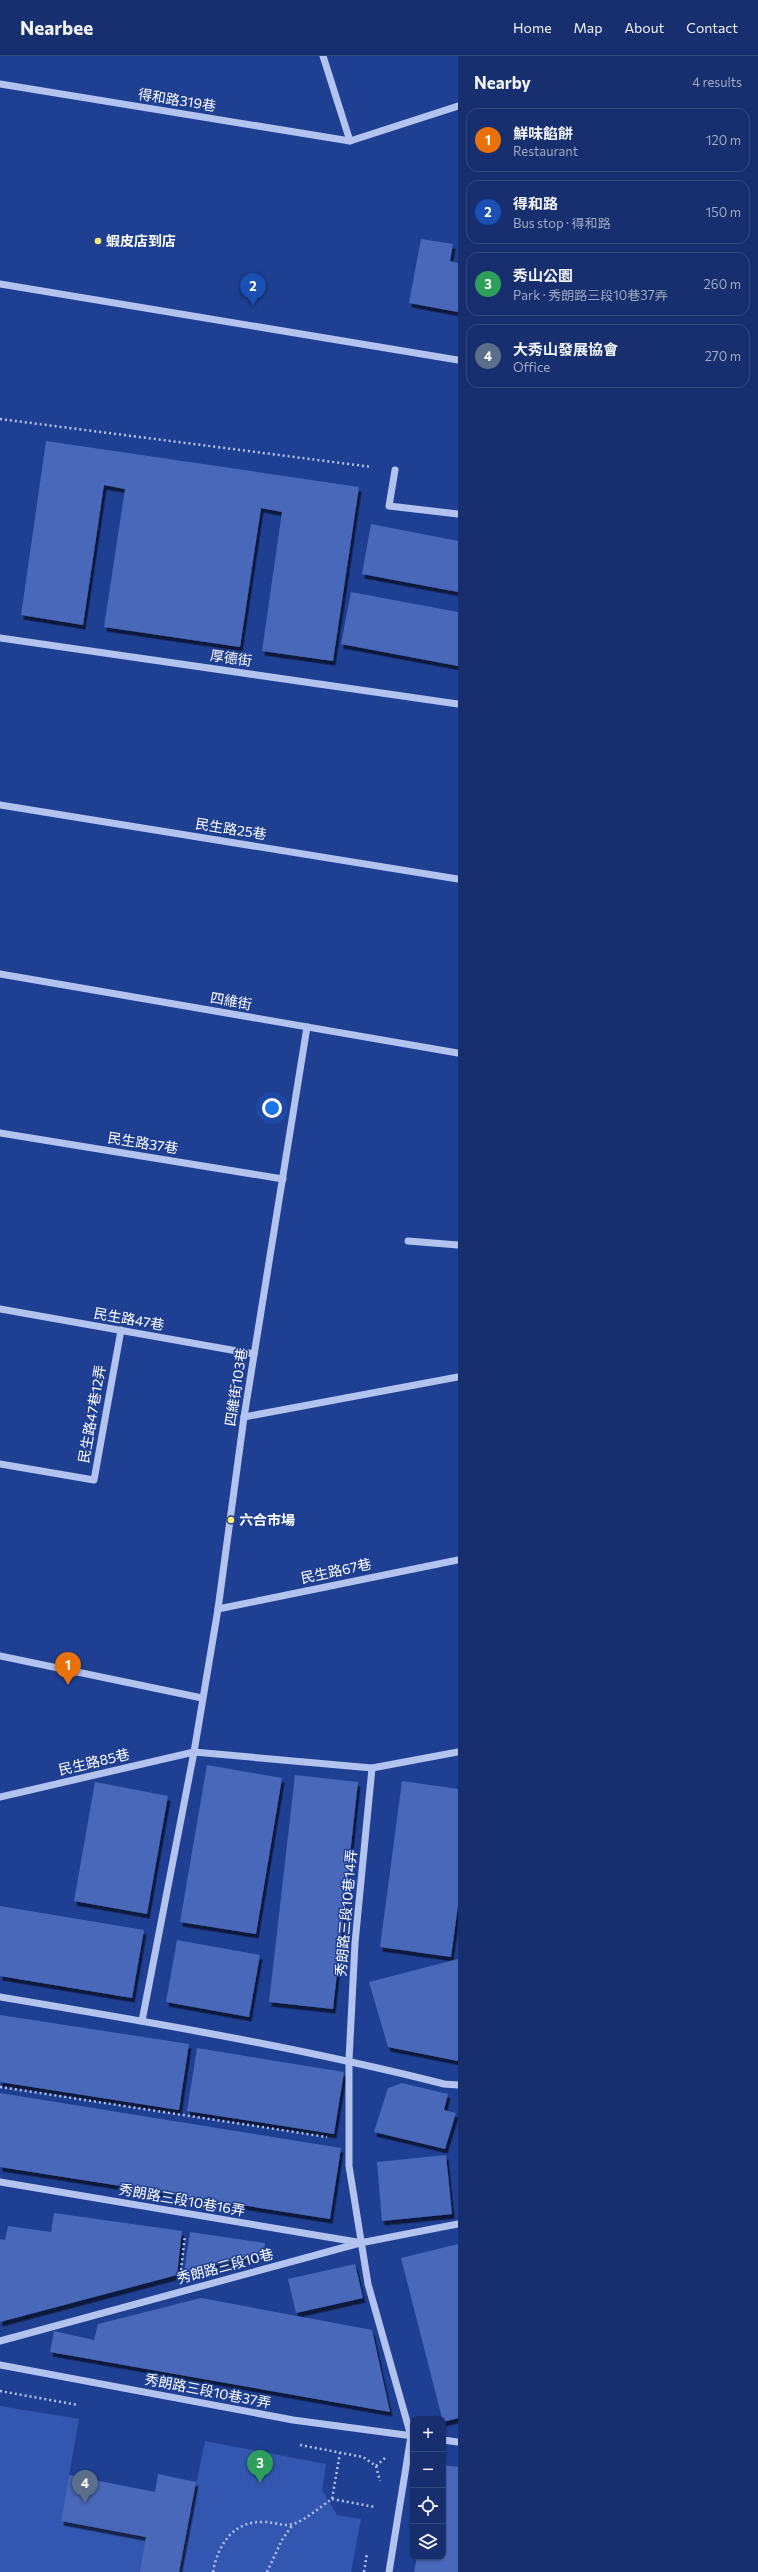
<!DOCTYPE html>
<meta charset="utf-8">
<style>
:root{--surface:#172f6e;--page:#243b76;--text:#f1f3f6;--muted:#9ea9c2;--line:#364a81;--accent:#ea580c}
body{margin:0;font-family:Commissioner,"Noto Sans TC",sans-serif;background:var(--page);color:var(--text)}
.controls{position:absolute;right:12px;bottom:12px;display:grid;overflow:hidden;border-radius:8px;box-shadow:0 1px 3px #0004}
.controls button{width:36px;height:36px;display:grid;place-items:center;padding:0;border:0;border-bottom:1px solid var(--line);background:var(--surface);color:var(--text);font:20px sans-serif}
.you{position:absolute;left:272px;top:1052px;width:14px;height:14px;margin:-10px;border:3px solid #fff;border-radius:50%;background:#1a73e8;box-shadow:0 0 0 6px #1a73e833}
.badge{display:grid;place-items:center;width:26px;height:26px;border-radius:50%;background:var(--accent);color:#fff;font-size:13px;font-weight:700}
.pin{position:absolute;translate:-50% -33px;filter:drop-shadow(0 1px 2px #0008)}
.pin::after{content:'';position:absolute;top:21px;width:14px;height:12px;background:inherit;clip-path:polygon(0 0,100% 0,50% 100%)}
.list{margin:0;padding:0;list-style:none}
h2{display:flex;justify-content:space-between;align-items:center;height:52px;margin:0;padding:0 16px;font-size:17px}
h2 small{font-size:13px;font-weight:400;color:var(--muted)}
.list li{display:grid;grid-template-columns:26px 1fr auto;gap:12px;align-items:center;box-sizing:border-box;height:64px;margin:0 8px 8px;padding:0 8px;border:1px solid var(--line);border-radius:12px}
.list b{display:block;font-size:15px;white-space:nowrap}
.list p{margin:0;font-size:13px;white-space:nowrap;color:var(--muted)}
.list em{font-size:13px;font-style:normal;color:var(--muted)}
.icon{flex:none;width:22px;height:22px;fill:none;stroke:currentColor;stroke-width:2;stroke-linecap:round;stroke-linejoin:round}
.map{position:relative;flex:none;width:458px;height:2516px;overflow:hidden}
header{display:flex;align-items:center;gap:24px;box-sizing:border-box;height:56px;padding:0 20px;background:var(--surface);border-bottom:1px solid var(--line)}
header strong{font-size:19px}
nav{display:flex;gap:22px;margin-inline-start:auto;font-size:14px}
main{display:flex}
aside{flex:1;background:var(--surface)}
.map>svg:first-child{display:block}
.green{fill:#3357b0}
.building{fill:#4868b9;filter:url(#shadow)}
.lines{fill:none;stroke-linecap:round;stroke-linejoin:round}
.path{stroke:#b1c3ee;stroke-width:2.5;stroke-dasharray:2 3;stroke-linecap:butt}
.minor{stroke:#b1c3ee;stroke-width:7}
.poi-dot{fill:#fbea71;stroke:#1f3f92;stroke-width:1.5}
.labels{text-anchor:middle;stroke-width:3;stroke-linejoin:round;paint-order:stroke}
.street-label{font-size:14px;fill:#fff;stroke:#1f3f92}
.poi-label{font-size:14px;font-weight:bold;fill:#fff;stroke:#1f3f92;text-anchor:start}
</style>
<header>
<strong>Nearbee</strong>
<nav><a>Home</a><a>Map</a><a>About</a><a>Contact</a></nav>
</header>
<main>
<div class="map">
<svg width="458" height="2516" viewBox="0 0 458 2516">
<defs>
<filter id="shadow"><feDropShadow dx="2.5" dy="4.5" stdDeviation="0" flood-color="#0009"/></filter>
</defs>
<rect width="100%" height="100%" fill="#1f3f92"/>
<path class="green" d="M0 2350 79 2363 61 2465 184 2488 205 2385 326 2408 322 2434 337 2459 361 2463 351 2516H0Z"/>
<g class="building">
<path d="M421 183 453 188 450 205 458 207V256L409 247Z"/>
<path d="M46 385 359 431 333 605 262 595 282 456 261 452 240 591 104 571 125 433 104 429 83 569 21 559Z"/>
<path d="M371 468 458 485V536L362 518Z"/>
<path d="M351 536 458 556V610L341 588Z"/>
<path d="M207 1709 282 1722 256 1878 180 1866Z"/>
<path d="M295 1719 358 1726 333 1953 269 1946Z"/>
<path d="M402 1725 458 1733V1849L451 1901 380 1891Z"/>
<path d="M95 1726 168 1740 147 1858 74 1845Z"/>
<path d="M0 1850 144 1874 132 1942 0 1920Z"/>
<path d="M177 1884 260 1899 249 1961 166 1946Z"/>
<path d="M458 1903V2005L388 1991 369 1926Z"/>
<path d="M0 1959 189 1988 179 2054 0 2026Z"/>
<path d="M197 1992 344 2016 334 2078 187 2055Z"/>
<path d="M402 2027 448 2038 444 2054 456 2057 445 2093 374 2076 388 2032Z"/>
<path d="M0 2037 341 2092 330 2163 0 2111Z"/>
<path d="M446 2099 452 2158 382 2165 377 2106Z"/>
<path d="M54 2157 182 2175 177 2219 0 2266V2183L5 2184 8 2170 51 2176Z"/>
<path d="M190 2176 265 2187 264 2197 184 2217Z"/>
<path d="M458 2188V2362L443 2366 401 2202Z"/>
<path d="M355 2208 363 2242 296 2257 288 2223Z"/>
<path d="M201 2242 372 2274 390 2356 50 2296 54 2275 94 2284 98 2268Z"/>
<path d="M443 2409 458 2411V2516H414L417 2501H443Z"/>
<path d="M158 2418 196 2426 179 2516H140L146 2481 61 2465 69 2419 155 2436Z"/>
</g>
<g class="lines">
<g class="path">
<path d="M0 363 372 411"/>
<path d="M0 2031 327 2081"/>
<path d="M181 2214 185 2179"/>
<path d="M0 2335 78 2349"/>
<path d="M300 2389 363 2401 376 2410 380 2425"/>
<path d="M376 2410 385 2402"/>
<path d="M332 2443 375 2451"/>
<path d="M213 2516C218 2488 234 2464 265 2466 275 2466 283 2471 293 2468 306 2464 320 2451 332 2443L340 2397"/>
<path d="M267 2516 282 2484 293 2468"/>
<path d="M364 2516 367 2497"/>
</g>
<g class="minor">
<path d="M323 0 350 85"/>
<path d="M0 28 350 85 458 50"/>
<path d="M0 228 458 304"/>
<path d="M395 414 389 450 458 458"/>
<path d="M0 582 458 648"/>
<path d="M0 749 458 823"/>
<path d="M0 918 458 997"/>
<path d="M0 1077 283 1123"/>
<path d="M408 1185 458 1189"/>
<path d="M0 1253 254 1298"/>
<path d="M244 1361 458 1321"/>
<path d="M0 1408 94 1424 121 1274"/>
<path d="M218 1553 458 1504"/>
<path d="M0 1600 202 1642"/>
<path d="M372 1712 355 1887 349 2004V2110L368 2228 411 2380 389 2516"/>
<path d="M0 1741 194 1696 372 1712 458 1696"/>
<path d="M0 1941C149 1966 298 1991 444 2028L458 2029"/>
<path d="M142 1965 194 1696 218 1553 244 1361 307 971"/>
<path d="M0 2126 357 2186"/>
<path d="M0 2285 360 2187 458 2168"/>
<path d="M0 2309 293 2364 413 2380"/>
<path d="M443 2384 458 2386"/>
</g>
</g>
<g class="poi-dot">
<circle cx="98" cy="185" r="4"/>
<circle cx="231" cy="1464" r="4"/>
</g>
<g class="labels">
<g class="street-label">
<text transform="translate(177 44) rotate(9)" y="5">得和路319巷</text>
<text transform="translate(231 602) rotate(8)" y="5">厚德街</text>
<text transform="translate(231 773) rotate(9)" y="5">民生路25巷</text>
<text transform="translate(231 945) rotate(10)" y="5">四維街</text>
<text transform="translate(143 1087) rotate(9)" y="5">民生路37巷</text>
<text transform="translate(129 1263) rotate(10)" y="5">民生路47巷</text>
<text transform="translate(236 1331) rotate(-81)" y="5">四維街103巷</text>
<text transform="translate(92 1358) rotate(-80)" y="5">民生路47巷12弄</text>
<text transform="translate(336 1515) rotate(-12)" y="5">民生路67巷</text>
<text transform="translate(94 1706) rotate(-13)" y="5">民生路85巷</text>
<text transform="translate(346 1857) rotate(-85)" y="5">秀朗路三段10巷14弄</text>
<text transform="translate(182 2144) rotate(10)" y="5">秀朗路三段10巷16弄</text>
<text transform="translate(225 2210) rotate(-15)" y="5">秀朗路三段10巷</text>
<text transform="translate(208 2335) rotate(11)" y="5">秀朗路三段10巷37弄</text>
</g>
<g class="poi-label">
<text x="106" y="190">蝦皮店到店</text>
<text x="239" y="1469">六合市場</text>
</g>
</g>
</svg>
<div class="controls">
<button>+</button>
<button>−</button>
<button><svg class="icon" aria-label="locate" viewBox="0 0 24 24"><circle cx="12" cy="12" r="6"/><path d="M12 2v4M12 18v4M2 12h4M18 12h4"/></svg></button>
<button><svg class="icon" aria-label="layers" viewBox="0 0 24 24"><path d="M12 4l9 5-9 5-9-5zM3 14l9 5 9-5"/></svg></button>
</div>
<div class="you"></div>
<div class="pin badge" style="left:68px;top:1629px;background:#e8710a">1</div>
<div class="pin badge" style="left:253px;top:250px;background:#1a4fb4">2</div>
<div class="pin badge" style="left:260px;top:2427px;background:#2e9e5b">3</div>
<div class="pin badge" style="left:85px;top:2447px;background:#5c6f8a">4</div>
</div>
<aside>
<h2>Nearby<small>4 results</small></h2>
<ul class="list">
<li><span class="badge" style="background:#e8710a">1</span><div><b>鮮味餡餅</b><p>Restaurant</p></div><em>120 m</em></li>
<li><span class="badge" style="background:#1a4fb4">2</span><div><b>得和路</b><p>Bus stop · 得和路</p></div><em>150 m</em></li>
<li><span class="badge" style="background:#2e9e5b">3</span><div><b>秀山公園</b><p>Park · 秀朗路三段10巷37弄</p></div><em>260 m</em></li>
<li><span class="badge" style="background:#5c6f8a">4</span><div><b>大秀山發展協會</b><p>Office</p></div><em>270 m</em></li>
</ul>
</aside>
</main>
